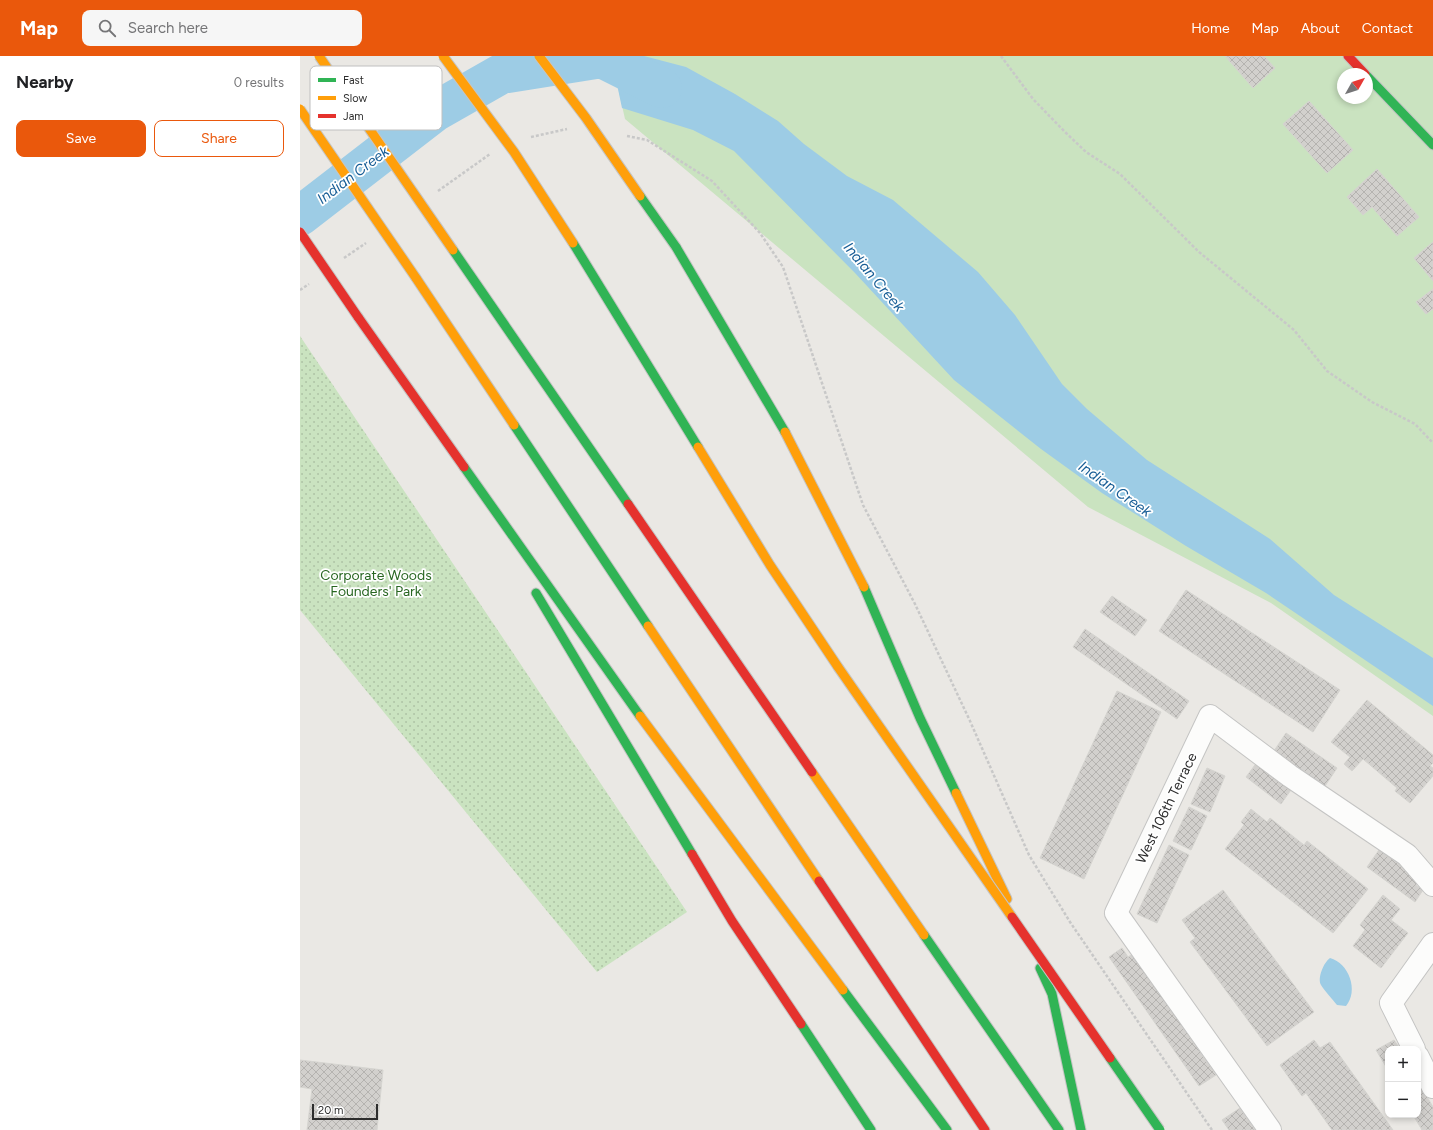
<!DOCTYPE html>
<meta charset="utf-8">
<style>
:root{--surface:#fff;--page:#f6f6f6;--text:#202124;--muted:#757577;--line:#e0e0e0;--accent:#ea580c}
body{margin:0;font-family:Figtree,sans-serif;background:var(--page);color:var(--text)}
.controls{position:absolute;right:12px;bottom:12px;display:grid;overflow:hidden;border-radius:8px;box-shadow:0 2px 6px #0003}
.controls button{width:36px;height:36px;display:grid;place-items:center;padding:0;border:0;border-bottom:1px solid var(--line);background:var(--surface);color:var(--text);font:20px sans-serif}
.compass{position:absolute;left:1037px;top:12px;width:36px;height:36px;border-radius:50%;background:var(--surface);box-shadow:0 2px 6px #0003;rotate:51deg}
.scale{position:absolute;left:12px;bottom:10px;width:66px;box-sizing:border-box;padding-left:4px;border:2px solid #2d2d2d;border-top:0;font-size:11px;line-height:14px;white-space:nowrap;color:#2d2d2d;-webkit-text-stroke:3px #fff;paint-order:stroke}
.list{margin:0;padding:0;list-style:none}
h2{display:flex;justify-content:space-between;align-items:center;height:52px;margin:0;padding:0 16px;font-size:17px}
h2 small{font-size:13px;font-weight:400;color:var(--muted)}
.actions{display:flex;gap:8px;padding:12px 16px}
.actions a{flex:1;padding:9px 0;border:1px solid var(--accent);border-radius:8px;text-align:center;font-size:14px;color:var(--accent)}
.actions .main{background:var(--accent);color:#fff}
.icon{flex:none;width:22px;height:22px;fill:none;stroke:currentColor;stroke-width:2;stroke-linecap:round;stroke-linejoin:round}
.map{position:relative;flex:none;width:1133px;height:1074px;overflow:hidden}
header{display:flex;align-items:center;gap:24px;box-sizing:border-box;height:56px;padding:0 20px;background:var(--accent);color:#fff}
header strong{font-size:19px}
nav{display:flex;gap:22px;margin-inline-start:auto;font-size:14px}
.search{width:280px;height:36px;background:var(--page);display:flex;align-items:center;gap:10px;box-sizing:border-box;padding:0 14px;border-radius:8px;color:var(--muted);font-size:15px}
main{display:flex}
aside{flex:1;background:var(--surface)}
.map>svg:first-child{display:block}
.grass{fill:#cae3c0;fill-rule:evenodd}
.park{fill:url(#park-dots)}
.water{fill:#9dcce5}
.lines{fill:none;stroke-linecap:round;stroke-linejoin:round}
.river{stroke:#9dcce5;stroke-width:40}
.building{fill:url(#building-cross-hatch);stroke:#d5d4d0}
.street-casing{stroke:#c4c4c3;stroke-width:24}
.fast-casing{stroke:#c4c4c3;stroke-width:11}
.slow-casing{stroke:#c4c4c3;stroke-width:11}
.jam-casing{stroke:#c4c4c3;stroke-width:11}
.path{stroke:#c8c8c8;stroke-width:2.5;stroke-dasharray:3 2;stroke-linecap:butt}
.street{stroke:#fcfcfb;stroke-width:22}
.fast{stroke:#30b455;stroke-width:9}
.slow{stroke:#ff9f0a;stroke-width:9}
.jam{stroke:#e5322d;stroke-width:9}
.fast-bridge-casing{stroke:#c6c5c3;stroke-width:11;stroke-linecap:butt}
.slow-bridge-casing{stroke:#c6c5c3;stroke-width:11;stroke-linecap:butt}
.jam-bridge-casing{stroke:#c6c5c3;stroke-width:11;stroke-linecap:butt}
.fast-bridge{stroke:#30b455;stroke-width:9}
.slow-bridge{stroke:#ff9f0a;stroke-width:9}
.jam-bridge{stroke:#e5322d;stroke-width:9}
.labels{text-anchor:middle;stroke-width:3.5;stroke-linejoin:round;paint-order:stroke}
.park-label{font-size:14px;fill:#286621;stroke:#fff}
.street-label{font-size:14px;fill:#2d2d2d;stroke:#fff}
.water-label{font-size:15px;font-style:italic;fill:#185e96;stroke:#fff}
.key{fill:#fff;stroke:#c0c0c0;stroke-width:1}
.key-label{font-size:11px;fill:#2d2d2d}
</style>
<header>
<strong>Map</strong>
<div class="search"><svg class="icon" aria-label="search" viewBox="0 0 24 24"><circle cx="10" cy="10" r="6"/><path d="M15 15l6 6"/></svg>Search here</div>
<nav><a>Home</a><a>Map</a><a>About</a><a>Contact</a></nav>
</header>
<main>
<aside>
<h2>Nearby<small>0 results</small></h2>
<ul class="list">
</ul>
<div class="actions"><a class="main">Save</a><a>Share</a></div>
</aside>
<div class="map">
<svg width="1133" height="1074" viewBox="0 0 1133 1074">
<defs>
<pattern id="park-dots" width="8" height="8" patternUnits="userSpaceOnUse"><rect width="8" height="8" fill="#cae3c0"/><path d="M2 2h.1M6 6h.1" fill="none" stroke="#aec3a5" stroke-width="1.8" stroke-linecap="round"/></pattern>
<pattern id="building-cross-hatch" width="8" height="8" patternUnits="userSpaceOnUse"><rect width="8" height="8" fill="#d2d0cd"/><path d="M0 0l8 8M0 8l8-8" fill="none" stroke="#b5b3b0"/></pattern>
</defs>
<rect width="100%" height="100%" fill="#eae8e4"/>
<path class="grass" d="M311 0H1133V660L971 547 788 451 325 63ZM1043 18H1067V42H1043Z"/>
<path class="park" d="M0 280 387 856 297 916 0 554Z"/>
<g class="water">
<path d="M311 0H344L386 11 435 38 478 65 504 88 547 120 593 144 678 216 715 259 762 328 787 353 847 404 970 483 1034 539 1133 602V650L966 537 886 490 802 437 741 393 654 324 555 217 434 95 393 74 322 52Z"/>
<path d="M1030 902C1049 907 1059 935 1046 950L1037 949C1034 945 1023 933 1021 929 1017 922 1024 906 1030 902Z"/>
</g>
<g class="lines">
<path class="river" d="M0 160 136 55 201 18 302 2 362 32"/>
</g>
<g class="building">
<path d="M925 0H964L975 12 953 32Z"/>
<path d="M1009 45 1053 94 1027 117 983 68Z"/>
<path d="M1077 113 1119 161 1097 180 1072 151 1063 159 1047 141Z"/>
<path d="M1133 186V225L1114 202Z"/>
<path d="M1133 233V253L1126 258 1116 246Z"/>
<path d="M886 534 1040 634 1013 676 859 575Z"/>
<path d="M812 540 847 564 835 580 800 556Z"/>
<path d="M785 573 889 645 877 663 773 591Z"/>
<path d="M817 635 861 656 784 823 740 802Z"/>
<path d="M1067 644 1133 699V707L1130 710 1133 712V720L1110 747 1095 735 1097 732 1063 703 1052 715 1044 708 1050 701 1031 686Z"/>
<path d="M986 677 1037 712 1025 730 974 695Z"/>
<path d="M958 705 993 731 981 748 946 721Z"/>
<path d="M907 712 925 720 910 756 891 748Z"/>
<path d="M889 751 907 760 891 794 873 785Z"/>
<path d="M951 753 967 766 970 762 1004 789 1007 785 1068 833 1033 877 925 793 944 769 941 766Z"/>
<path d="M869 789 889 799 857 867 837 858Z"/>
<path d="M1079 794 1120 823 1116 829 1123 834 1115 846 1067 811Z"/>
<path d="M923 834 1014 956 967 990 890 886 895 882 882 864Z"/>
<path d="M1083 839 1100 853 1091 864 1108 877 1081 912 1053 890 1065 874 1060 869Z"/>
<path d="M822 892 828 901 833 898 916 1019 899 1030 809 901Z"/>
<path d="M1014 984 1020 992 1030 986 1093 1074H1032L1006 1037 1002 1040 980 1009Z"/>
<path d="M1094 984 1100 993H1088V1014L1076 994Z"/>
<path d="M0 1004 83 1014 77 1074H7L12 1033 0 1031Z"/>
<path d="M1118 1025 1133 1051V1074H1122L1113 1059H1118Z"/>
<path d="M940 1052 955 1074H929L922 1064Z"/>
</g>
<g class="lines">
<defs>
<g id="street">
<path d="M1114 993 1091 947 1133 888"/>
<path d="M1118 1001 1133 1031"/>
<path d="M970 1074 816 857 910 660 990 720 1107 799 1133 829"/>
</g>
<g id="fast">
<path d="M1067 20 1133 89"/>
<path d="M273 187 398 391"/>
<path d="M376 191 485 376"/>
<path d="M153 194 328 448"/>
<path d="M214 369 348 570"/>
<path d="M164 411 340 660"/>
<path d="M564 531 620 662 656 737"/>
<path d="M236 537 392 798"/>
<path d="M624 879 759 1074"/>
<path d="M740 912 752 938 781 1074"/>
<path d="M543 934 647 1074"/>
<path d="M501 968 571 1074"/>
</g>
<g id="slow">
<path d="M116 222 214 369"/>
<path d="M485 376 564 531"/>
<path d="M398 391 470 509 538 611"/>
<path d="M348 570 519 825"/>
<path d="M340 660 543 934"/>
<path d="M512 716 624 879"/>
<path d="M656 737 707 843"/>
</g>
<g id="jam">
<path d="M1048 0 1065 18"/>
<path d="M58 261 164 411"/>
<path d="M328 448 512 716"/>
<path d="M392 798 432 865 501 968"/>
<path d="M519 825 685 1074"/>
</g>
</defs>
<use href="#street" class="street-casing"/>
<use href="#fast" class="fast-casing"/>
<use href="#slow" class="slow-casing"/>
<use href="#jam" class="jam-casing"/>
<g class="path">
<path d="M701 0 733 43 764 75 786 96 820 118 899 196 994 274 1027 315 1072 346 1115 368 1133 387"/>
<path d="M327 80 347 84 412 125 460 177 483 211 563 449 615 548 670 665 729 799 770 866 912 1074"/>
<path d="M231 81 267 73"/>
<path d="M138 135 190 98"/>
<path d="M44 202 66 187"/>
<path d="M0 234 9 228"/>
</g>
<use href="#street" class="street"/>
<use href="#fast" class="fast"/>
<use href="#slow" class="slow"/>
<use href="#jam" class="jam"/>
<defs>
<g id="fast-bridge">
<path d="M340 140 376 191"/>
<path d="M810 1002 860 1074"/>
</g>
<g id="slow-bridge">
<path d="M19 0 153 194"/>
<path d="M143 0 214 96 273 187"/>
<path d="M239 0 286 62 340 140"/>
<path d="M0 53 116 222"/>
<path d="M538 611 712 861"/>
</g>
<g id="jam-bridge">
<path d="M0 176 58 261"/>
<path d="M712 861 810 1002"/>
</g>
</defs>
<use href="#fast-bridge" class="fast-bridge-casing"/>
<use href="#slow-bridge" class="slow-bridge-casing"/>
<use href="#jam-bridge" class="jam-bridge-casing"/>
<use href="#fast-bridge" class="fast-bridge"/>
<use href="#slow-bridge" class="slow-bridge"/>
<use href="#jam-bridge" class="jam-bridge"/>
</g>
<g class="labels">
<g class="park-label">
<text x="76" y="524">Corporate Woods<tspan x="76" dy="16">Founders' Park</tspan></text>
</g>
<g class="street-label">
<text transform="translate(866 752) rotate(-64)" y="5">West 106th Terrace</text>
</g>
<g class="water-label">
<text transform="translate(53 119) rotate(-37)" y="5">Indian Creek</text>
<text transform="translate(574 221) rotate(50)" y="5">Indian Creek</text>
<text transform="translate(815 433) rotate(35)" y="5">Indian Creek</text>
</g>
</g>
<rect x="10" y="10" width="132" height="64" rx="6" class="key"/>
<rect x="18" y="22" width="18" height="4" fill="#30b455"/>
<rect x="18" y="40" width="18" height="4" fill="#ff9f0a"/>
<rect x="18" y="58" width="18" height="4" fill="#e5322d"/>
<g class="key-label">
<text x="43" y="28">Fast</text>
<text x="43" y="46">Slow</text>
<text x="43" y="64">Jam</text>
</g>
</svg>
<div class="controls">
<button>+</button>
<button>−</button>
</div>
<svg class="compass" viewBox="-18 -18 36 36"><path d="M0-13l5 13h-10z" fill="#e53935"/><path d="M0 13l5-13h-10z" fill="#757577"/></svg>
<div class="scale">20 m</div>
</div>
</main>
